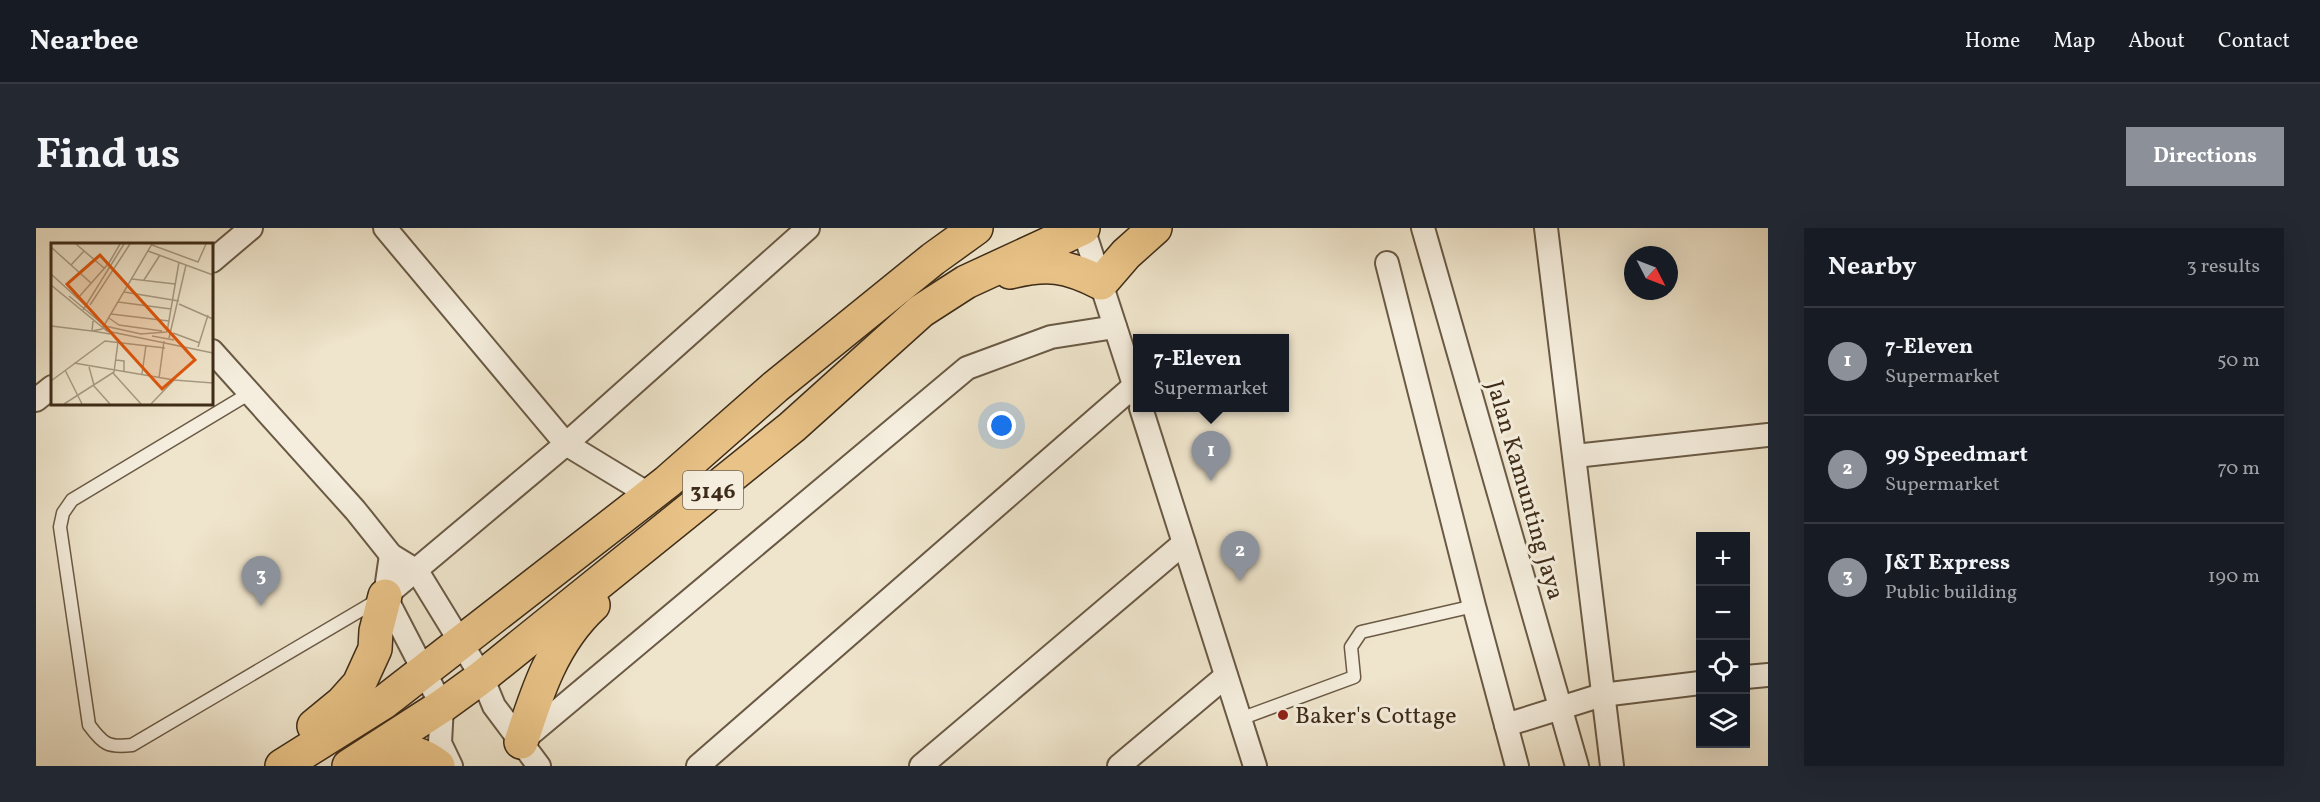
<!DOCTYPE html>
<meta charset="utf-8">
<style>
:root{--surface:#171b24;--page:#242831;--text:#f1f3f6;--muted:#9ea1a6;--line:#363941;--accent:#8c9099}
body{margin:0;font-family:Vollkorn,serif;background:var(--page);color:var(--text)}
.controls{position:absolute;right:18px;bottom:18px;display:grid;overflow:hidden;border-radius:0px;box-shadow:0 6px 24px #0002}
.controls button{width:54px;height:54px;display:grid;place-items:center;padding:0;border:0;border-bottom:2px solid var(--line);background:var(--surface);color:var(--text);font:30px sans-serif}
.compass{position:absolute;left:1588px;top:18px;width:54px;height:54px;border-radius:50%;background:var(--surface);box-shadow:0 6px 24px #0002;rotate:132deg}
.you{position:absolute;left:966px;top:198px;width:21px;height:21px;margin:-15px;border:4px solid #fff;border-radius:50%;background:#1a73e8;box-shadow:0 0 0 9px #1a73e833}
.badge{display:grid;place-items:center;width:39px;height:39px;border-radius:50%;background:var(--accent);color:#fff;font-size:20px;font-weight:700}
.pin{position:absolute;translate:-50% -50px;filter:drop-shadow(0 2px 3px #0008)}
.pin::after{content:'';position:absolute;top:32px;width:21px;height:18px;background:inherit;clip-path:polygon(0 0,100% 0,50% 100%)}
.popup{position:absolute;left:1097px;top:106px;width:156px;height:78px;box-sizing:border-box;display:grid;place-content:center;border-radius:0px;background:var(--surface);filter:drop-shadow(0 2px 4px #0005);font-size:20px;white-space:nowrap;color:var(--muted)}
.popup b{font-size:22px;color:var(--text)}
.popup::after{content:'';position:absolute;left:50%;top:100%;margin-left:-12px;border:12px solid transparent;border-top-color:var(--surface)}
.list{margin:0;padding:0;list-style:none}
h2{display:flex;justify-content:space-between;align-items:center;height:78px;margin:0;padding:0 24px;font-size:26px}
h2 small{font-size:20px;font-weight:400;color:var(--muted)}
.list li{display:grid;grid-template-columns:39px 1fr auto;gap:18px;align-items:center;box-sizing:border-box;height:108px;padding:0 24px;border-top:2px solid var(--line)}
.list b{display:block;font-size:22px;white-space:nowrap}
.list p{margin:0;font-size:20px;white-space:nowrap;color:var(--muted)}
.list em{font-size:20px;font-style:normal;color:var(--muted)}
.icon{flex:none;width:33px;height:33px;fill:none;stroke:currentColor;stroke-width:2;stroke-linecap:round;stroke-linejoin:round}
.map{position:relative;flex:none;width:1732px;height:538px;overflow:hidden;border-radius:0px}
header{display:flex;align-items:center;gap:36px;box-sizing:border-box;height:84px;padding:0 30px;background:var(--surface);border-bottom:2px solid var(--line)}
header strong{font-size:28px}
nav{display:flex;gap:33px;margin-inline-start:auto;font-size:21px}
.intro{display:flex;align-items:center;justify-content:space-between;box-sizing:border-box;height:144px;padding:0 36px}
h1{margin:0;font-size:42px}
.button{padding:15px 27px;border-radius:0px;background:var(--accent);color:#fff;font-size:21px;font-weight:700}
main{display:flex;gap:36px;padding:0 36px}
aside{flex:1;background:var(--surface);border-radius:0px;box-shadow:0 6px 24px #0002}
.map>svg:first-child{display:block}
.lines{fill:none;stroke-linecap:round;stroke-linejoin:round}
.service-casing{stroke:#6a5a45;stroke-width:15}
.minor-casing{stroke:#6a5a45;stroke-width:26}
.primary-casing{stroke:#3e2c18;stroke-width:36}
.service{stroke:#f5eede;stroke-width:12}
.minor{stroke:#f5eede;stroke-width:22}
.primary{stroke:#e8c286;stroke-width:33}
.poi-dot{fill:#8f2418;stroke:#f5eede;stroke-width:2}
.labels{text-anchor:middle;stroke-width:6;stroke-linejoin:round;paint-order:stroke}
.shield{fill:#f5eede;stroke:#756653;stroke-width:1.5}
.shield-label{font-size:22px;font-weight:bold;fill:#3e2c18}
.street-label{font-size:24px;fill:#3e2c18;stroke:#f5eede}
.poi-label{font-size:24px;fill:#3e2c18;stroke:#f5eede;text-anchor:start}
.inset-road{fill:none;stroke:#a89b84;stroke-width:1.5}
.view{fill:#e0570d;fill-opacity:0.15;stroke:#e0570d;stroke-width:3}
.inset-edge{fill:none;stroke:#3e2c18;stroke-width:3}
</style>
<header>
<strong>Nearbee</strong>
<nav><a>Home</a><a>Map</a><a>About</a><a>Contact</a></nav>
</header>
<div class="intro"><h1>Find us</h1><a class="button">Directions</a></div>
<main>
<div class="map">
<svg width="1732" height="538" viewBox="0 0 1732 538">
<rect width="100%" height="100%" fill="#efe5cc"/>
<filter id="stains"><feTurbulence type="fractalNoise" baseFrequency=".00333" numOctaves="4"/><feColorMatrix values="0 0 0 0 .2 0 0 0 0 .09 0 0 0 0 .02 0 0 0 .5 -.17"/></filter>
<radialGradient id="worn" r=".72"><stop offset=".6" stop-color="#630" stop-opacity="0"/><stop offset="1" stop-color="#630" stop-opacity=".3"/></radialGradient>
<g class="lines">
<defs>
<g id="service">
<path d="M214 165 36 272 27 285 24 299 53 497C67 516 72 520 96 517L342 372"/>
<path d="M1204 491 1318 449 1315 419 1325 404 1438 378"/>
</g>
<g id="minor">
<path d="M349 0 530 216 614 267"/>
<path d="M1047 0 1102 169"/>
<path d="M1387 0 1541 538"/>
<path d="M1510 0 1576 538"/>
<path d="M176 33 215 0"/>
<path d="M1351 35 1438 378 1481 538"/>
<path d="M176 123 319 282 355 327 381 343 446 449 458 478 503 538"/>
<path d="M0 172 16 159"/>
<path d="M1105 180 1219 538"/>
<path d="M1539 228 1732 207"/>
<path d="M355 327 349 368 406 478 404 515 415 538"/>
<path d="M349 368 530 216 772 0"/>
<path d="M1710 449 1732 447"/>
<path d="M1470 497 1566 467 1664 455"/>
<path d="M487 512 931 140 1015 109 1079 99"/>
<path d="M662 538 1098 158"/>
<path d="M885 538 1148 315"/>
<path d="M1083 538 1190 448"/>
</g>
<g id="primary">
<path d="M974 44C1011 35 1030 37 1065 55L1090 26 1119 0"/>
<path d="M278 498 306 475 323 456 339 421 340 403 349 368"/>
<path d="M485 514C501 464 517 414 557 377"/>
<path d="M334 534C362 524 377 518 402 538"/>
<path d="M246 538 348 474 631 254 739 159 897 31 940 0"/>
<path d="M313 538 406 478 446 449 756 199 885 83 930 54 1047 0"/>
</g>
</defs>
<use href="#service" class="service-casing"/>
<use href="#minor" class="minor-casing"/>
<use href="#primary" class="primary-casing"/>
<use href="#service" class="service"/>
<use href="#minor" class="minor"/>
<use href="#primary" class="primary"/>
</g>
<circle class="poi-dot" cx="1247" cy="487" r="6"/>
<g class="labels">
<rect class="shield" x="647" y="243" width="60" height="38" rx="4.5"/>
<g class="shield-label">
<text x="677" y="270">3146</text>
</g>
<g class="street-label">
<text transform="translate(1490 262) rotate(74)" y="8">Jalan Kamunting Jaya</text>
</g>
<g class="poi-label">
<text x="1259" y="495">Baker's Cottage</text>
</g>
</g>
<g transform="translate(15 15)">
<rect width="162" height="162" fill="#efe5cc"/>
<path class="inset-road" d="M25 1 53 25M101 2 147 19 155 1M0 4 40 40M97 8 162 32M20 22 33 8M0 31 34 62M81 36 124 41M93 37 109 12M0 42 56 88 162 110M73 49 128 58M18 53 54 83 90 91M27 55 58 20 69 1M67 59 120 66M128 61 162 76M39 62 79 1M32 67 73 1M60 71 118 78M58 75 68 82 111 88M42 78 41 88 59 91M0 83 41 88 51 86 101 1M116 89 128 19M122 90 149 100M89 91 116 89M101 93 123 97M118 95 135 22M147 104 157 72M65 117 73 118V128M23 120 123 137 162 140M38 124 43 142M14 127 31 161M62 130 90 161M91 131 95 102M108 135 113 98M0 138 54 98 114 105M42 142 59 161M13 161 63 129 67 99M100 161 123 137"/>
<path class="view" d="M49 12 144 117 111 146 16 41Z"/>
<rect width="162" height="162" class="inset-edge"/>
</g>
<rect width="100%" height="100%" filter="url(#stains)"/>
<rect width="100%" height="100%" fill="url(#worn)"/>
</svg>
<div class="controls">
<button>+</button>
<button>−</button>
<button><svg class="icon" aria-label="locate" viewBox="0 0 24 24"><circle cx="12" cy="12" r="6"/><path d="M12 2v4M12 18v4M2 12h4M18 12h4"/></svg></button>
<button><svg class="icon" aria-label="layers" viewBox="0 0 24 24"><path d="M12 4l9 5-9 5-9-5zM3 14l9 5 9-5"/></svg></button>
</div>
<svg class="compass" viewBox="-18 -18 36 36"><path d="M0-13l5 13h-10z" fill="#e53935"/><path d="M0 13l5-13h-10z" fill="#9ea1a6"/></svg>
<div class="you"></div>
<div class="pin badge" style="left:1175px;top:253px">1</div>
<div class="popup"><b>7-Eleven</b>Supermarket</div>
<div class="pin badge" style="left:1204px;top:353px">2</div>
<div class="pin badge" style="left:225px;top:378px">3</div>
</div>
<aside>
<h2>Nearby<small>3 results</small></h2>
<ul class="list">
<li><span class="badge">1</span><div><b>7-Eleven</b><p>Supermarket</p></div><em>50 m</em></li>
<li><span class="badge">2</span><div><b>99 Speedmart</b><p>Supermarket</p></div><em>70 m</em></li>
<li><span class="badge">3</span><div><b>J&amp;T Express</b><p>Public building</p></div><em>190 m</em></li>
</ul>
</aside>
</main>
